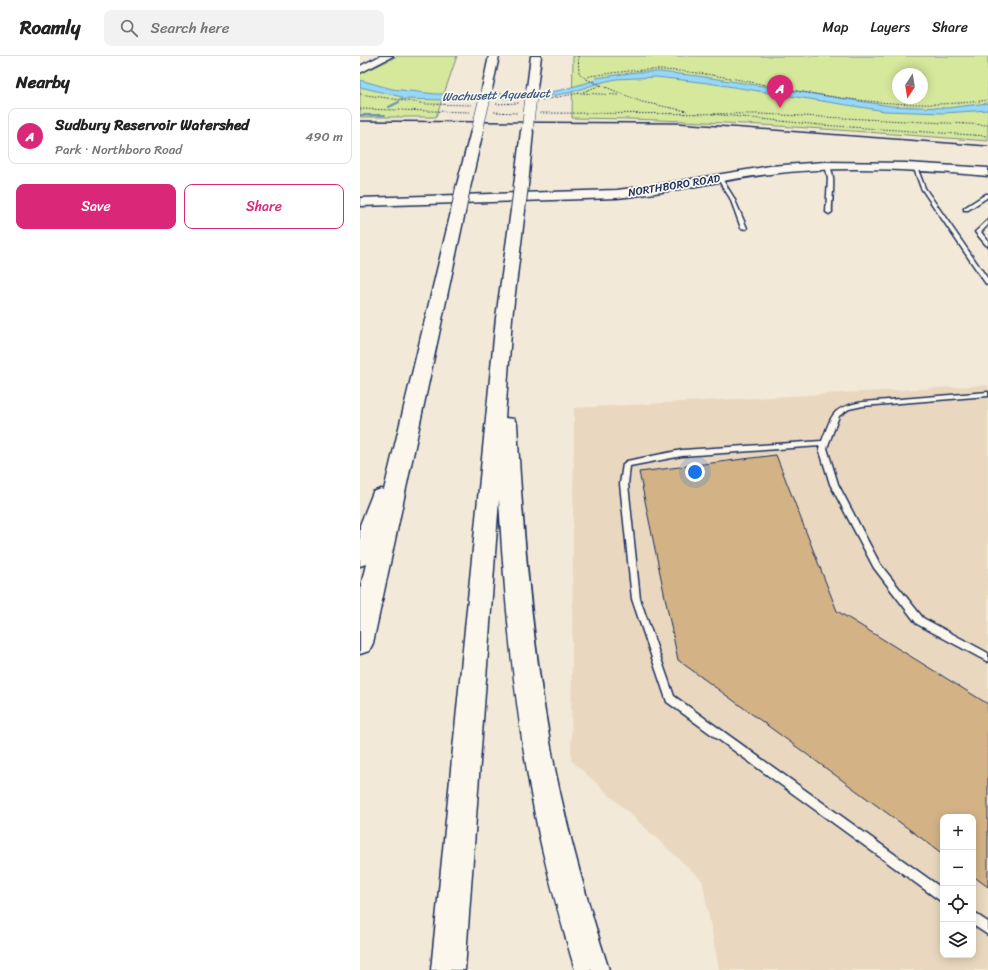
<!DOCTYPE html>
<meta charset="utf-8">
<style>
:root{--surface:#fff;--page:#f2f2f2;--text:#222;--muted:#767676;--line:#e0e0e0;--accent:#db2777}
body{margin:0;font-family:Sriracha,sans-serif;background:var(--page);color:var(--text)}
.controls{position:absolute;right:12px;bottom:12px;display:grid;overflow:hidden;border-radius:8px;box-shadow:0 2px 10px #0003}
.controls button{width:36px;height:36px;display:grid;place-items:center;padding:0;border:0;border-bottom:1px solid var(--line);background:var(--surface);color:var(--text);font:20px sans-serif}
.compass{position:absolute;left:532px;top:12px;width:36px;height:36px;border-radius:50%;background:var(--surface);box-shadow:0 2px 10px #0003;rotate:192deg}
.you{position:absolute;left:335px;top:416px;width:14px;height:14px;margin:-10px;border:3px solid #fff;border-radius:50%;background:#1a73e8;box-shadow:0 0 0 6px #1a73e833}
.badge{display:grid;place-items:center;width:26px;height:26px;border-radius:50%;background:var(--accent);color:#fff;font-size:13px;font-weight:700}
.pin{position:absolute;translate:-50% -33px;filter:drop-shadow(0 1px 2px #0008)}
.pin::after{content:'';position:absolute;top:21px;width:14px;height:12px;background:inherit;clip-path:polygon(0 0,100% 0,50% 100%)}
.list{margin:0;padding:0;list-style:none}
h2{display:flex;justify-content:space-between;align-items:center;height:52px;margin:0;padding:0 16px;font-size:17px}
h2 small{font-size:13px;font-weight:400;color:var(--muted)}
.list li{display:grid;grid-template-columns:26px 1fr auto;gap:12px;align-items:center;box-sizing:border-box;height:56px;margin:0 8px 8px;padding:0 8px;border:1px solid var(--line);border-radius:8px}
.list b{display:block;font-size:15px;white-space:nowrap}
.list p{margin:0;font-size:13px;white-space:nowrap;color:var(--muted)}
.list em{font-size:13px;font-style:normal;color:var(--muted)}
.actions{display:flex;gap:8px;padding:12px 16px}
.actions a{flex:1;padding:9px 0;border:1px solid var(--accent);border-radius:8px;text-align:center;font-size:14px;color:var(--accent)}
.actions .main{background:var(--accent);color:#fff}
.icon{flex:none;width:22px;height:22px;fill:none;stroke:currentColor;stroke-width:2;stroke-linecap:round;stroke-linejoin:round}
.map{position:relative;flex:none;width:628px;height:914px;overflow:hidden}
header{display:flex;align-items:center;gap:24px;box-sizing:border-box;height:56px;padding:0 20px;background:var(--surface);border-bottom:1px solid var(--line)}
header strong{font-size:19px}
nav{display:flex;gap:22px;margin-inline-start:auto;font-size:14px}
.search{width:280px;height:36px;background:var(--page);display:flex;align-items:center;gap:10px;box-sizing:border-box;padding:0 14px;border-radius:8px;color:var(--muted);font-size:15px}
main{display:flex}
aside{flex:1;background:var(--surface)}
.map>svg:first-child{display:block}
.built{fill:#e9d8bf;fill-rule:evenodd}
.green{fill:#d6e89c;stroke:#788c7d;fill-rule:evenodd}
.water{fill:#96d8f8;stroke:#6594ba}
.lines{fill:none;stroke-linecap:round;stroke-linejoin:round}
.stream{stroke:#6594ba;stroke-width:2}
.building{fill:#d3b286;stroke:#1b2f5e}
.service-casing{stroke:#1b2f5e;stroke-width:3}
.secondary-casing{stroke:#1b2f5e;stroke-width:3}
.motorway-casing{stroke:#1b2f5e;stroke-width:3}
.path{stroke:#1b2f5e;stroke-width:1;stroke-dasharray:1.5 1.5;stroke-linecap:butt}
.service{fill:#fbf7ec;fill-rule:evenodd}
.secondary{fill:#fbf7ec;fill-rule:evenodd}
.motorway{fill:#fbf7ec;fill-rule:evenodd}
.rail{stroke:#1b2f5e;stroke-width:1.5}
.motorway-bridge-far1-casing{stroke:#1b2f5e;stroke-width:12;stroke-linecap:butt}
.motorway-bridge-casing{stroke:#1b2f5e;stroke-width:16;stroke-linecap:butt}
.motorway-bridge-far1{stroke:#fbf7ec;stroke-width:11}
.motorway-bridge{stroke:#fbf7ec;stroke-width:14}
.labels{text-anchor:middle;stroke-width:3.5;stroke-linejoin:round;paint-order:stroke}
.far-street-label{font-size:11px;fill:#1b2f5e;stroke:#fbf7ec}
.far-water-label{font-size:12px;font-style:italic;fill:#3a5984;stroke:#fbf7ec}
</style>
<header>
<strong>Roamly</strong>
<div class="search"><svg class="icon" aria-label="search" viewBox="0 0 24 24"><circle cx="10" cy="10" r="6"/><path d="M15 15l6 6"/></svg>Search here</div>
<nav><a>Map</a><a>Layers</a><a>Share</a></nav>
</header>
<main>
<aside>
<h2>Nearby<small></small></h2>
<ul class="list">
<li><span class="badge">A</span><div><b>Sudbury Reservoir Watershed</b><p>Park · Northboro Road</p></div><em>490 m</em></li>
</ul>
<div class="actions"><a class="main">Save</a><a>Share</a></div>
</aside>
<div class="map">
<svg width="628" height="914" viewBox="0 0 628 914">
<rect width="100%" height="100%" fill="#f3e9d8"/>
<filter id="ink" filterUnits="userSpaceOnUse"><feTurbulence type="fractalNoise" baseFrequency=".025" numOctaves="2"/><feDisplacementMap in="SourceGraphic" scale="8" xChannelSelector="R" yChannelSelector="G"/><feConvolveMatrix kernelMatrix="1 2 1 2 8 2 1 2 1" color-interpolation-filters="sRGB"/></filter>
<g filter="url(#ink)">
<path class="built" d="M628 329V914H359L342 824 211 704 214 352ZM583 761H613V899H583Z"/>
<g class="green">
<path d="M37 0H97L76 61H0V9L13 12Z"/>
<path d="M213 0H628V85C489 75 351 63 212 62ZM538 18H562V42H538Z"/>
</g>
<path class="water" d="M277 16H300L338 20 531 50 587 52 628 47V54L584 57 525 55 348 27 296 21 256 23 239 27 209 37 184 41 88 44 40 43 42 42V41L0 31V24L32 33 76 38 184 37 201 34 233 25 236 22Z"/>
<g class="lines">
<g class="stream">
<path d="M29 51 39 46"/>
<path d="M0 59H25"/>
</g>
</g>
<path class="building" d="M416 399 477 555 628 648V831L613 820V761H583V798L318 604 279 416Z"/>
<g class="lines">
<defs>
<g id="service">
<path d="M467 108C478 116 471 143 472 156L469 158 466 156 468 122 465 109Z"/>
<path d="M553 110 557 111 565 132 628 223V229L626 228 561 132Z"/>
<path d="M357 121H361L374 142 387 172 386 173 381 172 370 142 357 122Z"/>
<path d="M626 138H628V141L608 154H604V152Z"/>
<path d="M628 164V169L621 176 628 185V190L626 189 615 176Z"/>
<path d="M628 336V340L503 350 489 353 479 360 467 392 478 428 520 508 563 562 628 597V606L557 568 514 512 470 428 459 392 460 390 322 400 270 410 268 428 280 543 314 640 583 833V846L579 844 307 646 272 543 260 428 263 408 267 405 322 394 462 385C473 357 471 352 503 346Z"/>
<path d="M613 856 628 866V879L613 869Z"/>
</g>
<g id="secondary">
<path d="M20 0H33L0 17V10Z"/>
<path d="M465 106 546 107 628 112V120C556 114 482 109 410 118 359 124 308 137 257 142L0 150V142L257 134 296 129 410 110Z"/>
</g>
<g id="motorway">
<path d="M129 0H139L132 33 127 36 122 33Z"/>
<path d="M171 0H181L177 32 172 35 167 32Z"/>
<path d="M117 72 121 73 123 75 110 132 108 135H98L96 132 111 75 113 73Z"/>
<path d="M167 72 171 73 173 75 168 130 166 133H156L154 130 161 75 163 73Z"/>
<path d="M158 150 163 151 165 154 152 262 145 362 154 363 157 368C163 484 173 599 195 713 209 781 228 848 249 914H215C202 869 189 825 179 779 156 668 145 556 139 443L105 914H71L136 262 151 154 153 151Z"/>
<path d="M98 152 103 153 105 156 13 587 9 595 0 598V534L6 508 0 510V469L13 436 21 433 24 434 91 156 93 153Z"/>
</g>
</defs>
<use href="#service" class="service-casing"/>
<use href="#secondary" class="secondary-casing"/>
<use href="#motorway" class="motorway-casing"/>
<g class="path">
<path d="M218 0 219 17 226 23 282 46 327 55"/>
<path d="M226 22 230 20C253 17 276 13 300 14 344 15 388 26 432 34 497 46 562 53 628 44"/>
<path d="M223 36 241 29"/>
<path d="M0 38 67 48 111 49"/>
<path d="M182 44 220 37 258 39"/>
<path d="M136 48 159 47"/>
<path d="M0 53 109 56"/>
<path d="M134 56 157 57"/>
<path d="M180 57 400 58 628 69"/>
<path d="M352 58 460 69 628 80"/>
</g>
<use href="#service" class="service"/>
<use href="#secondary" class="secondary"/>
<use href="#motorway" class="motorway"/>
<path class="rail" d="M0 65 318 67 628 90"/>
<defs>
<g id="motorway-bridge-far1">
<path d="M117 75 127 33"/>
<path d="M167 75 172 32"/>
</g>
<g id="motorway-bridge">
<path d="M158 154 161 130"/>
<path d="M98 156 103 132"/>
</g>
</defs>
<use href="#motorway-bridge-far1" class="motorway-bridge-far1-casing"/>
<use href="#motorway-bridge" class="motorway-bridge-casing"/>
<use href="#motorway-bridge-far1" class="motorway-bridge-far1"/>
<use href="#motorway-bridge" class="motorway-bridge"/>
</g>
</g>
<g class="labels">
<g class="far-street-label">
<text transform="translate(314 129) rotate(-9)" y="4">NORTHBORO ROAD</text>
</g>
<g class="far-water-label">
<text transform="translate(136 39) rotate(-2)" y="4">Wachusett Aqueduct</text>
</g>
</g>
</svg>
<div class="controls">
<button>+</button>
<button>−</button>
<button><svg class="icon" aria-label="locate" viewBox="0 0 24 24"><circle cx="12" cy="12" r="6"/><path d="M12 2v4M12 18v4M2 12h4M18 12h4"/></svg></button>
<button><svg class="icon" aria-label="layers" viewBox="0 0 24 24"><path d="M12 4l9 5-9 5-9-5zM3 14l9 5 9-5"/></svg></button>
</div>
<svg class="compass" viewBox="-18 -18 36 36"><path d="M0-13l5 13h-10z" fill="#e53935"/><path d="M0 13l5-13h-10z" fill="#767676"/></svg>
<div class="you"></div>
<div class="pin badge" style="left:420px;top:52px">A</div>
</div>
</main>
